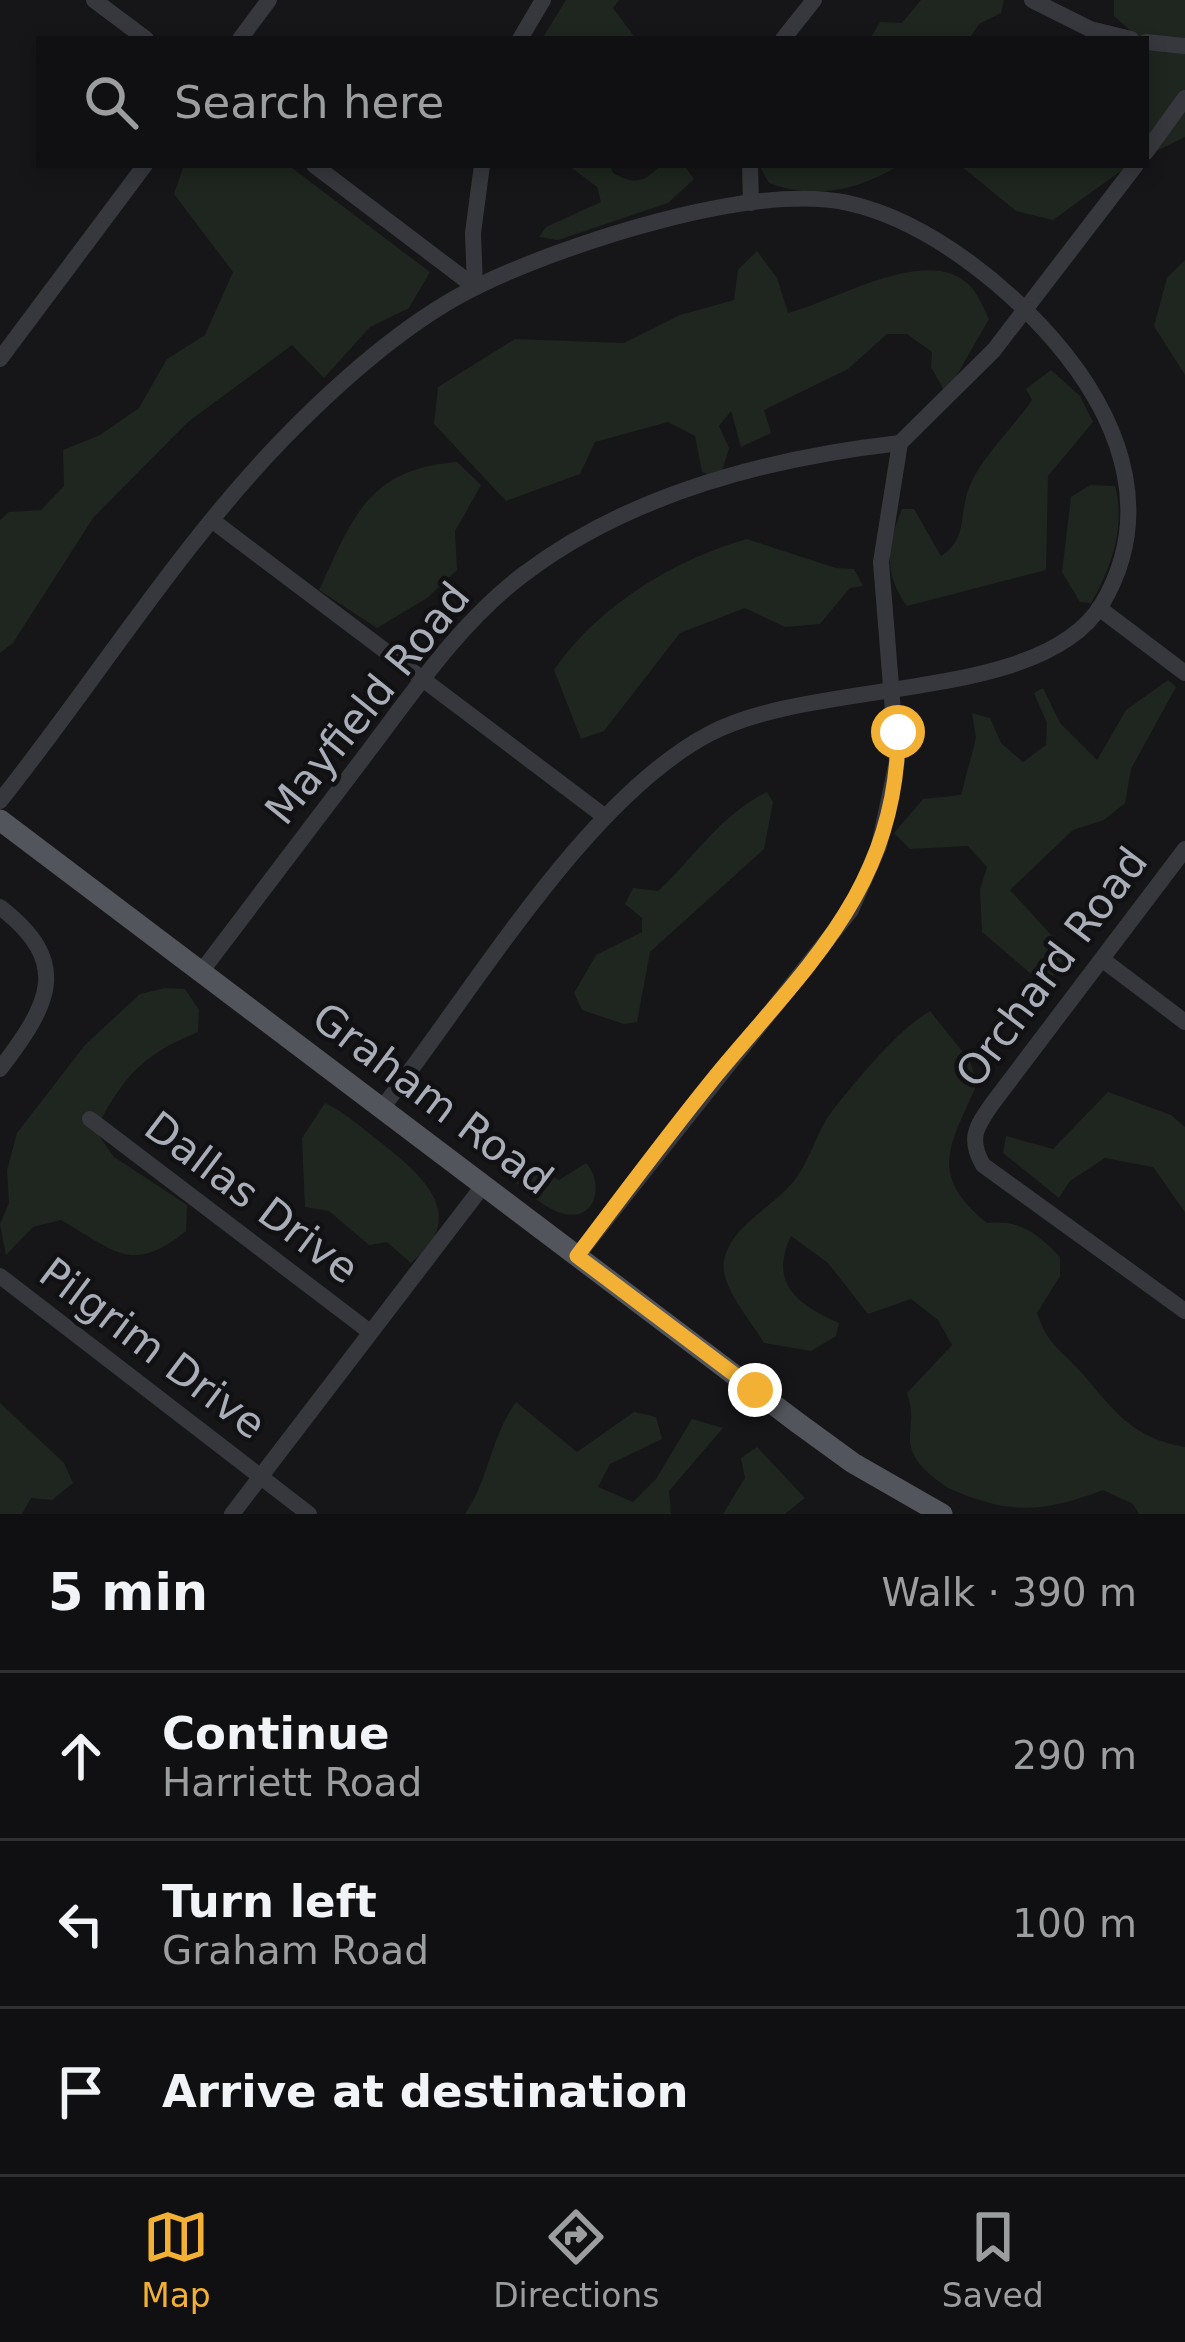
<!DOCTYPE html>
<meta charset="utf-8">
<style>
:root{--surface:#101012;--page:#1e1e20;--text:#f1f3f6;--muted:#9c9d9f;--line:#303032;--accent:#f2b134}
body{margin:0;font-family:"DejaVu Sans",sans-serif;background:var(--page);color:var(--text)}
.stop{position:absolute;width:36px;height:36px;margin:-27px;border:9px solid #f2b134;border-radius:50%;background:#fff}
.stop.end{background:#f2b134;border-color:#fff;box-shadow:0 3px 12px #0008}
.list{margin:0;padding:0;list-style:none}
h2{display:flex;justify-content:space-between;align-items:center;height:156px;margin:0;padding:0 48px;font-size:51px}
h2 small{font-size:39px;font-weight:400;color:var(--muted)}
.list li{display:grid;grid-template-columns:78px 1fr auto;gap:36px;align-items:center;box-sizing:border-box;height:168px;padding:0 48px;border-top:3px solid var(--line)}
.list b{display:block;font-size:45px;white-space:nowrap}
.list p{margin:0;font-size:39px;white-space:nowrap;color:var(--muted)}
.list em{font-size:39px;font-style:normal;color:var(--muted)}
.icon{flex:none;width:66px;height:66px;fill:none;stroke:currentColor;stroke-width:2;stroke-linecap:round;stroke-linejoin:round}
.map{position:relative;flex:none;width:1185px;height:1514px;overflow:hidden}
.search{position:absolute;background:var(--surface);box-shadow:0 6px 18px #0003;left:36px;right:36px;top:36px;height:132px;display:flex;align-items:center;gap:30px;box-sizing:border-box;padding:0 42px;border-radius:0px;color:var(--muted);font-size:45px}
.sheet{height:660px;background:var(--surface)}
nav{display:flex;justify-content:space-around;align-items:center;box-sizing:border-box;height:168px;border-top:3px solid var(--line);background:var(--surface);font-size:33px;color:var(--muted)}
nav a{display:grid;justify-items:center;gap:6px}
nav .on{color:var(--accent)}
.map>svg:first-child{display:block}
.green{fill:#1e261f}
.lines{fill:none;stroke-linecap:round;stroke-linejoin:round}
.minor{stroke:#37383d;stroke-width:16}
.major{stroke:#53555c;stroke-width:21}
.route{stroke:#f2b134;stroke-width:15}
.labels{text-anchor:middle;stroke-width:9;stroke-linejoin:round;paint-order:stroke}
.street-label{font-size:42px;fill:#a8adb8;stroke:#111113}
</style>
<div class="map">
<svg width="1185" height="1514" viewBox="0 0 1185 1514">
<rect width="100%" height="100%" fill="#161618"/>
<g class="green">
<path d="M566 0H619L613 8 636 39H542Z"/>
<path d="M921 0H1004L1001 13 979 24 969 39H870L880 22 902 23Z"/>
<path d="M1114 0H1185V137L1146 156V39H1099L1134 34 1114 16Z"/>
<path d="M184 165H288L430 272 409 308 370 327 324 378 292 345 188 422 93 518 13 643 0 653V520L9 512 41 510 64 486 63 450 100 435 139 408 167 359 205 335 233 272 174 194Z"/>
<path d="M568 165H610L613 173C634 185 644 183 661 165H684L694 179 668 203 558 240 539 237 546 227 601 202 597 187Z"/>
<path d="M759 165H900C859 190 814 200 769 183Z"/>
<path d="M960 165H1129L1053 220 1016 211Z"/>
<path d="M757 251 777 278 788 313C836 301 929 243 970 286 978 294 984 309 989 319L946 394 931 367 932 352 907 334H887L848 369 764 410 771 433 741 447 731 411 719 426 729 448 720 478 702 472 695 436 668 422 595 442 580 474 506 501 434 424 438 387 515 339 624 343 680 315 734 300 738 270Z"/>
<path d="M1185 260V375L1154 326 1167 278Z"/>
<path d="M1051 370 1080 396 1093 422 1048 476 1046 570 907 606C883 573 887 546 902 509H914L941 556C965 540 960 522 966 497 975 462 1012 430 1032 400L1026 389Z"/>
<path d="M457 462 481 485 455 531 457 570 427 598 377 628 319 590C353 518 367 469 457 462Z"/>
<path d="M1090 485 1115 486C1126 526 1111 569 1091 603L1080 602 1062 572 1071 497Z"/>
<path d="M747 539 836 568 854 569 863 586 850 588 820 624 785 627 745 608 680 633 604 731 581 739 554 670C598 606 673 560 747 539Z"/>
<path d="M1168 680 1176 687 1131 769 1125 803 1104 820 1073 830 1010 890 1063 948 1061 967 1044 985 982 932 980 889 987 867 968 846 910 849 894 833 923 799 961 795 976 738 972 713 990 718 1001 743 1023 762 1046 745 1047 723 1034 693 1043 688 1060 723 1097 760 1126 710Z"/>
<path d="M767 792 773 802 764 849 650 952 637 1022 624 1024 582 1010 574 993 596 955 642 932V918L625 904 633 888 658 891C695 857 720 815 767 792Z"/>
<path d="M165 988 185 989 199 1010 198 1032C140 1056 125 1076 95 1130L114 1157 187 1205 186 1231C132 1275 115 1251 61 1220L33 1227 6 1255 0 1224 9 1203 7 1170 17 1133 85 1045 140 994Z"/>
<path d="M930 1011 970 1061 977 1084C950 1146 927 1174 987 1223 1021 1220 1037 1233 1060 1257V1276L1037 1313C1047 1344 1061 1350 1081 1372 1114 1410 1131 1438 1185 1447V1514H1139L1133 1504 1103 1490C1040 1514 1007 1514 948 1488 933 1477 916 1466 911 1447 907 1431 916 1420 907 1393L952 1345 938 1320 911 1299 868 1314 828 1263 791 1236C768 1285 799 1305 839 1323L836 1336 811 1351 764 1343C752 1322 719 1286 724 1260 732 1223 777 1206 797 1177 811 1157 817 1131 832 1111 859 1078 894 1033 930 1011Z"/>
<path d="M1108 1092 1171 1115 1185 1127V1212L1153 1167 1105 1158 1070 1181 1059 1198 1003 1153 1006 1136 1053 1149Z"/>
<path d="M325 1103C346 1113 363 1129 380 1142 422 1175 471 1216 411 1263L387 1242 369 1245 329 1211 305 1207 302 1138Z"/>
<path d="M503 1159 526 1162 559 1180 586 1163C604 1182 597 1221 565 1214 541 1208 520 1185 502 1170Z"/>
<path d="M516 1402 577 1452 634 1412 656 1417 662 1439 610 1464 598 1487 633 1502 656 1479 692 1419 723 1428 669 1491 671 1514H465C489 1480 491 1436 516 1402Z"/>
<path d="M0 1403 64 1463 73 1483 52 1500 31 1498 22 1514H0Z"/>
<path d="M757 1447 805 1498 785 1514H723L745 1478 741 1458Z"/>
</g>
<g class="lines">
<g class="minor">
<path d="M94 0 146 39"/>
<path d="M1032 0 1090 29 1131 39"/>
<path d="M240 39 269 0"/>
<path d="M520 39 543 0"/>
<path d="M783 39 814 0"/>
<path d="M1146 42 1185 46"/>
<path d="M1146 152 1185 98"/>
<path d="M314 165 475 287"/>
<path d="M750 165 751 203"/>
<path d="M475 287 473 233 482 165"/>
<path d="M0 359 145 165"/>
<path d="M213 521 604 816"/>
<path d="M1099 608 1185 673"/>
<path d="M0 801C95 682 178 547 285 437 338 383 407 321 476 287 564 244 752 182 848 203 930 221 1015 291 1066 355 1124 429 1153 518 1102 604 1041 704 816 677 709 734 584 800 471 995 382 1108"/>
<path d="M1185 849 992 1104C976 1127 968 1139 983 1165L1185 1311"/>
<path d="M0 907C73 963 49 1005 0 1069"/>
<path d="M1103 960 1185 1022"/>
<path d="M201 972C257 899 312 826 367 753 414 691 461 621 524 574 631 493 768 458 900 443"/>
<path d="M90 1119 370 1332"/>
<path d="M577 1256 851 910 879 846 897 761 881 562 900 443 994 350 1136 165"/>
<path d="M0 1276 309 1514"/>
<path d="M232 1514 482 1187"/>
</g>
<path class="major" d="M0 820 798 1423 853 1463 942 1514"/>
</g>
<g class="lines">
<path class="route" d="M755 1390 577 1256C623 1195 669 1133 718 1073 808 965 898 884 898 732"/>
</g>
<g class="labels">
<g class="street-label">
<text transform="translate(367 703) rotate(-51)" y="15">Mayfield Road</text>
<text transform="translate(1051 967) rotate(-53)" y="15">Orchard Road</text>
<text transform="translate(433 1098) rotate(37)" y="15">Graham Road</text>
<text transform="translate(252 1197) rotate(37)" y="15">Dallas Drive</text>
<text transform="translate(153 1348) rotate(37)" y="15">Pilgrim Drive</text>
</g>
</g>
</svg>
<div class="stop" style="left:898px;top:732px"></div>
<div class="stop end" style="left:755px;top:1390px"></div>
<div class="search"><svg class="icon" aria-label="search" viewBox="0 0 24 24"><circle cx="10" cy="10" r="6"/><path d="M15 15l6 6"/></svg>Search here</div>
</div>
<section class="sheet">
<h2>5 min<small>Walk · 390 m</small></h2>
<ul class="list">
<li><svg class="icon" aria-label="ahead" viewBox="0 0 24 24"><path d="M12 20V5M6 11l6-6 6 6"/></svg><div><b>Continue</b><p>Harriett Road</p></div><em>290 m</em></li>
<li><svg class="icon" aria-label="left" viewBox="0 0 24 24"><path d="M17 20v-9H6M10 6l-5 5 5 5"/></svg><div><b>Turn left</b><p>Graham Road</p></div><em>100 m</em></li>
<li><svg class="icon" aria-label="arrive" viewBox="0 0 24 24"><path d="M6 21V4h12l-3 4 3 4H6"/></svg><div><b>Arrive at destination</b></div></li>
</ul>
</section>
<nav>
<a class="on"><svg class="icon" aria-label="map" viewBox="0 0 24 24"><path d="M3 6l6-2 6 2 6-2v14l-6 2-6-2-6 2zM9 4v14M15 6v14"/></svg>Map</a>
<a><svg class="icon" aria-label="directions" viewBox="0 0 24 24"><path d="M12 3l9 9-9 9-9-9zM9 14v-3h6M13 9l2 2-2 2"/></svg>Directions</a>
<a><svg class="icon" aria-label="saved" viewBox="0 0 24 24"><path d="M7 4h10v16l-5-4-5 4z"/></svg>Saved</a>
</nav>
